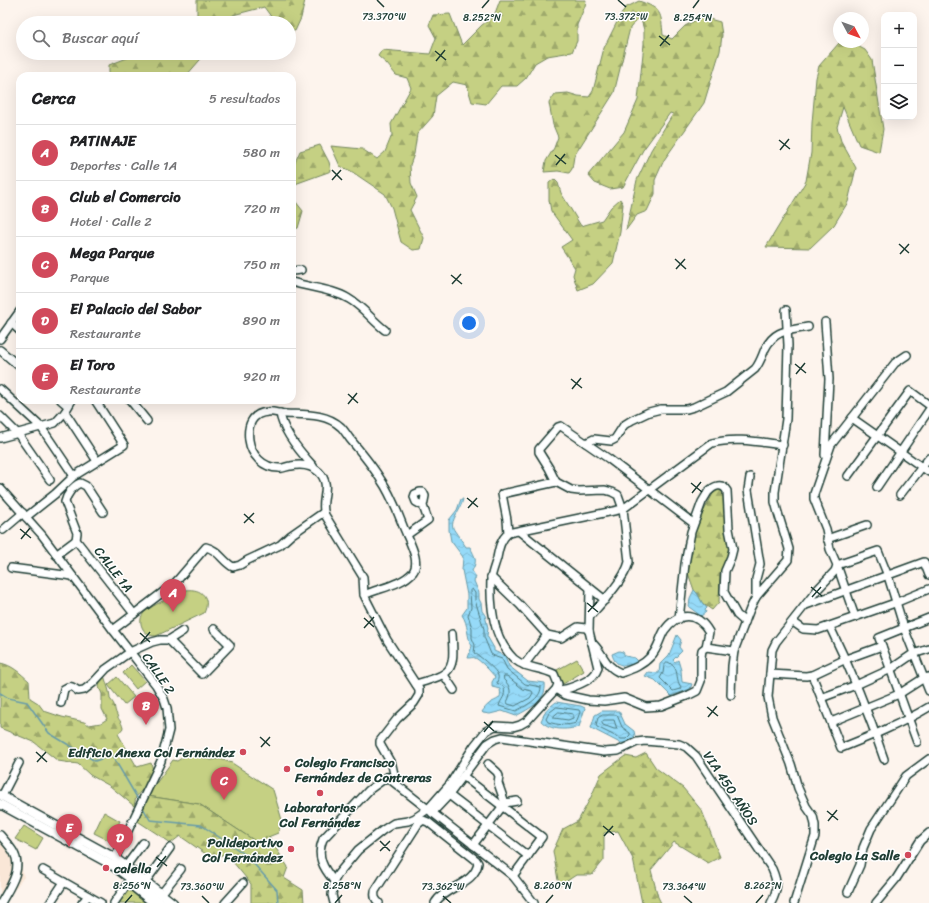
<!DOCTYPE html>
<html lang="es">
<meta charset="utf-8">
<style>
:root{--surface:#fff;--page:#f6f6f6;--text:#202124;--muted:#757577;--line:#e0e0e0;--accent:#d1495b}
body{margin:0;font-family:Sriracha,sans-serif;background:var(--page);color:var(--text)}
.controls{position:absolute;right:12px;top:12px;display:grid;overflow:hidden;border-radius:8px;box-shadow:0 4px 16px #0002}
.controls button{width:36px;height:36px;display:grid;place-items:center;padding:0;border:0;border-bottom:1px solid var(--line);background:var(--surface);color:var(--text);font:20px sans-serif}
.compass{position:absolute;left:833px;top:12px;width:36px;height:36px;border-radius:50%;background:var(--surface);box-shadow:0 4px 16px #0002;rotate:131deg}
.you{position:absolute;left:469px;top:323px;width:14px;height:14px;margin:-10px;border:3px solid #fff;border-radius:50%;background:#1a73e8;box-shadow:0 0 0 6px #1a73e833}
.badge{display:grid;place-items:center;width:26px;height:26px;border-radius:50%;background:var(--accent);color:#fff;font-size:13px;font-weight:700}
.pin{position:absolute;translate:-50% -33px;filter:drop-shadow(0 1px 2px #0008)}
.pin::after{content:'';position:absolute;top:21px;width:14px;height:12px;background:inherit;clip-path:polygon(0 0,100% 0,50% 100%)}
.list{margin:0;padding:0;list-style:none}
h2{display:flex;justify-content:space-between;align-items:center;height:52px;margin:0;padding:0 16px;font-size:17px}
h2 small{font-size:13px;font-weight:400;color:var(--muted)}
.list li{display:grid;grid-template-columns:26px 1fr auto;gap:12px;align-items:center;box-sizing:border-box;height:56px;padding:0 16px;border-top:1px solid var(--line)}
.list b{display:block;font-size:15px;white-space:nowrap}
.list p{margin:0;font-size:13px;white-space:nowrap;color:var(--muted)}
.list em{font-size:13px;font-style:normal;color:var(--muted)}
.icon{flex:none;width:22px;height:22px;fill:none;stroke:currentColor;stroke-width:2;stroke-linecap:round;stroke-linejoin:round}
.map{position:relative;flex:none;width:929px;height:903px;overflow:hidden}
.search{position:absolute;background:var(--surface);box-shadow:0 4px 16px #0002;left:16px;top:16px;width:280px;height:44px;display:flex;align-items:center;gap:10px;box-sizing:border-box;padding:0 14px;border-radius:22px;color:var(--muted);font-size:15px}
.panel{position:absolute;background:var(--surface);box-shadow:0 4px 16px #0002;left:16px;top:72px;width:280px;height:332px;border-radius:12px}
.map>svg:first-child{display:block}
.built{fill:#fae7d7}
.green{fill:#c5d083;stroke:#72865c}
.forest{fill:url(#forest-firs);stroke:#72865c}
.water{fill:url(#water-waves);stroke:#669baa}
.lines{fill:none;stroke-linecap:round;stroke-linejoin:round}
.shore{stroke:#4f7c82;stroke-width:1}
.stream{stroke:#669baa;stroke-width:1.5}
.minor-casing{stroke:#1f3d34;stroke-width:10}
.major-casing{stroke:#1f3d34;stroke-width:11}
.minor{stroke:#fff;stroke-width:7}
.major{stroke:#fff;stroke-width:8}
.ticks{fill:none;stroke:#1f3d34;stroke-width:1.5}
.poi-dot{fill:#d1495b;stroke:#fff;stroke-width:1.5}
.labels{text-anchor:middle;stroke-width:3;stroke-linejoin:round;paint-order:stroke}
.street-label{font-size:13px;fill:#1f3d34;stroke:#fff}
.poi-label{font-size:13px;font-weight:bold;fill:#1f3d34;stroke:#fff;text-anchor:end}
.ticks-label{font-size:10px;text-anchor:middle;fill:#1f3d34;stroke:#fff;stroke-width:3;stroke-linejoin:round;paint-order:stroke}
</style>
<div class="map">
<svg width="929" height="903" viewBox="0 0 929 903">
<defs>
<pattern id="forest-firs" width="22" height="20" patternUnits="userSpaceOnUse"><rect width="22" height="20" fill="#c5d083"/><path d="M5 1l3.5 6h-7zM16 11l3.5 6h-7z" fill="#9faa6c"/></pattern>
<pattern id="water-waves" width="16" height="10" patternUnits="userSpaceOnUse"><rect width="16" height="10" fill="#96daf8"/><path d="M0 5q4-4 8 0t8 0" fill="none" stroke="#81bcd5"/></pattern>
</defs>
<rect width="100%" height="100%" fill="#fdf4ed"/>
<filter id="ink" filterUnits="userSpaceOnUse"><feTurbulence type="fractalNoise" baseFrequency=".025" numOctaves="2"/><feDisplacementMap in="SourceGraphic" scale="8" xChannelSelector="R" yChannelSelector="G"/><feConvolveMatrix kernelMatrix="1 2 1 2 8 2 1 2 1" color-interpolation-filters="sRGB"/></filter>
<g filter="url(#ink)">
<path class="built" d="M0 832 19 859 24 877 4 903H0Z"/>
<g class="green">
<path d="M186 590C202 588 211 598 204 613L156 636C150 636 146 634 143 629 140 624 140 618 143 614 149 606 176 595 186 590Z"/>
<path d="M577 659 584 671 563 684 555 671Z"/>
<path d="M131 665 145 681 136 689 123 673Z"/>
<path d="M117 677 134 697 124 705 108 685Z"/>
<path d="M190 753 211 760 220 759 232 763 273 790 282 820 278 833 268 837 258 843 199 804 147 796 173 760 177 761Z"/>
<path d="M104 812 120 821 110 841 94 833Z"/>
<path d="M24 826 43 838 36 850 15 839Z"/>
<path d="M130 887 149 903H118Z"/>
</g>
<g class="forest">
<path d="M197 0H305L301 18 295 31 289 28V23L275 22 264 7 233 15 229 23H186L197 15Z"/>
<path d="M500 0H586L585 6 577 25V41L572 52 547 56 535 63 526 78 517 86H501L486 104 472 102 467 85 453 82 436 96 433 116 417 134 414 154 410 165 411 183 417 197 410 210 424 238 421 249 413 250 401 242 392 208 385 194 351 171 340 166 331 146 362 149 377 159 385 152 392 135 391 124 411 88 407 78 396 75 387 64 378 56 382 50 430 54 436 38 429 25 433 15 450 14 462 45 482 25 494 16Z"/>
<path d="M639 1C662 9 661 13 663 35L672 39 685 26 702 17 720 22 722 35 720 51 704 103 664 160 655 180V194L647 211 637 215 626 230 637 180 651 150 673 114 670 113 643 150 623 187 610 189 595 183 588 175 624 132 638 100 644 44V30L640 16 630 28 614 93 574 156 572 169 569 173 558 171 544 172 546 161 554 148 558 137 553 125 549 103 555 94 568 93 578 96 589 97 593 91 604 48 618 20 625 8Z"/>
<path d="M850 42 865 50 872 60 883 129 879 152 859 145 843 107 837 127 841 141 856 168 848 202 834 225 810 248 766 247 806 181 811 153 812 123 816 78 819 66 839 43Z"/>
<path d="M140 53H206L186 76H109V65Z"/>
<path d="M320 145 329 162 331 171 295 184C289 172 295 163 300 151Z"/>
<path d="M554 179 558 183 561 193 581 226 602 220 611 207 620 199 623 204 620 232 613 263 593 284 578 290 573 275 575 268 561 247 572 240 551 211 549 200V183Z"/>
<path d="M292 197 303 211 298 228 292 230Z"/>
<path d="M720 488 723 490 725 494 724 510 730 555 724 564 720 575 719 602 712 610 702 603 697 593 694 590 688 573 694 532 700 518 715 490Z"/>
<path d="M0 663C12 665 20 673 29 681L30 698 38 703 44 711 62 717 84 722 89 725 101 723 107 719 102 709V694L99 687 101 676 104 675C106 683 110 691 110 699 117 707 113 707 117 715 119 721 121 720 123 728L118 734 137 767 151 763 153 770 146 785 136 797 134 806 110 786 90 775 78 764 58 761 34 742 0 728Z"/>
<path d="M646 753 656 768 683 788 702 811 720 857 708 863 674 842 651 870 658 897 661 903H642L633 859 618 831 604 833V860L592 875H576L559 886 553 851 563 829 578 821 591 797 601 774 625 756 636 758Z"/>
<path d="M147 796 199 804 258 843 268 836 288 867 284 878 303 890 304 903H251V884L233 862 224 854 213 859 180 836 171 843 136 820Z"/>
</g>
<g class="water">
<path d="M461 499H463C461 510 450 520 453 528 455 532 463 542 466 547H470C475 557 478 560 472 571L476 577 474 581 479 593V599L481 603 482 611 485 615 488 628 487 636 494 648V651L505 656 509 666 528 681 545 683C547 701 530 708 516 716L502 711 490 714 483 713 482 712C484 709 487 705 489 704 497 698 502 701 500 689L492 687V682L495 677C493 674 479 659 475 658 473 657 471 658 468 658L472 646C466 636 469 625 462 615L467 608V595L462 570 463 557 451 541 449 530V520L457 510Z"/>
<path d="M694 590C700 595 700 603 707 608L705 610 706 612 701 616 689 607 690 598Z"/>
<path d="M677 635 681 640 679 647 682 651 673 660 675 662 678 660 681 670 682 682 692 684 690 689 671 696 655 680 645 676 648 672 659 673 660 664 669 655Z"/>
<path d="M619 651 623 652 625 656 635 658 637 660 636 663C625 667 615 667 612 654Z"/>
<path d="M556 702 581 706 585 708 579 727C566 730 551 731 541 721L546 710Z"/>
<path d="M602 711H619L625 724 634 731 635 736 627 743H620L591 728 595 715Z"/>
</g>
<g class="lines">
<g class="shore">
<path d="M472 589 475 593V600L484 629V637L491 654 496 657 502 659 507 669 525 684 541 687C541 699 525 706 516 711L499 706C501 698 506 698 504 687L497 683C497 682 499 677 498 676 498 671 479 655 474 653L475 645 472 638V628L468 615 471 608 470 591Z"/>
<path d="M668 662C681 669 674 677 681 687L680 689 673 691 660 678 663 673 664 666Z"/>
<path d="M504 676H507L523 689 532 691 533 693 530 698 515 706 508 704 507 702C512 694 511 686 504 680Z"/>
<path d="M557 707 579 710 580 712 576 723C567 726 558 725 548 722L546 719 549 713Z"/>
<path d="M559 712 573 714V718L568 720 554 718V716Z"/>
<path d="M603 715H617L622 727 630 733V735L626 739H621L597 727 596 725 598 718Z"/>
<path d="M604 720H614L617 729H614L603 725 602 723Z"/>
</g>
<g class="stream">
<path d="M0 693 8 698 27 702 49 733 95 761 112 755 139 801"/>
<path d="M142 806 150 820 201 825 246 855 277 890 278 903"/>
</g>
<defs>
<g id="minor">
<path d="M292 271 301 270"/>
<path d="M292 282C311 288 333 289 349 299 363 307 372 320 385 330"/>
<path d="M11 323 20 331"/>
<path d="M0 339 20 311"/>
<path d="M0 350 20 367"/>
<path d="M0 389 41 427 74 476"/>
<path d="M61 400 68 406"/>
<path d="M130 400 147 421"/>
<path d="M65 412 97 461"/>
<path d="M280 413C282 430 302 454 313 466"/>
<path d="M0 416 18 434 50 480"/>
<path d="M852 418 929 472"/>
<path d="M0 438 55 423 65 412 72 400"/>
<path d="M586 443 594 439 611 441 615 439 624 425 632 420 649 412 661 409H687L694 407 726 392 755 369C760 363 762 356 765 349 775 329 788 331 808 327"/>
<path d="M825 455 829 379 825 322"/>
<path d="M848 476 910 391 929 405"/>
<path d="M750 477 748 490 760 564 756 579V597"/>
<path d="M556 482 549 468 539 452V449L558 427 561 426 609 459 693 523"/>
<path d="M877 487 929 410"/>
<path d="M0 488 42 535 113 630 156 685 164 699 167 708 169 730 161 761 115 858"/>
<path d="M900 495 929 458"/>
<path d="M26 517 55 494 74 476 124 445 95 400"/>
<path d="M3 530 23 513"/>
<path d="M519 531 605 600"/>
<path d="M508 533 623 509 712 443C735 437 759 442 783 445"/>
<path d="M407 535 428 520 423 506 425 496 423 492H420L415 494 414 497 416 502 423 506"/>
<path d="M827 539 867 525"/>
<path d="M76 540 134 614"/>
<path d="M56 555 76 540 77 533 65 502C67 494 73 486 80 483L86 486 103 512"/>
<path d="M11 568 72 576"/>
<path d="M491 577 520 605 547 635 561 638 578 627 586 628 589 631"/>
<path d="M364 595C379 588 402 585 413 572 416 568 416 562 415 557 413 547 407 536 403 526 397 511 391 494 381 480 372 465 361 452 350 439 347 435 344 430 341 427 326 413 304 415 286 414 280 414 273 411 268 412 252 413 247 425 249 440 251 455 263 468 279 468 283 469 287 466 291 466 301 464 311 465 319 472 333 486 319 501 325 515L363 577 364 595 387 640 419 689V695L414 703 397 719 380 741V744L392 765 396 783"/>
<path d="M806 605 924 562 929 575"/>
<path d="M855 617 837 565 878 551 888 576 904 628 929 691"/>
<path d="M679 619 685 564 691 532 702 502 708 492C714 486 722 482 727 491L729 529 733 549 731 557 725 571 724 592 737 615 745 622"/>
<path d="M793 622 803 629 818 630 895 603 929 589"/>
<path d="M830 627C851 670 869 714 884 759"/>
<path d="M113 630 175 583 206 547C219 550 222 561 233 567L240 565 248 560 280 545 291 535 324 512"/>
<path d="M169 640 202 674 230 645 214 629"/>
<path d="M882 646 917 742"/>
<path d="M706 647 734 651"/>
<path d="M524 665 547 635"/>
<path d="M770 674 806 676 812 675 846 659 882 646 879 638 929 618"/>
<path d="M444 675 454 690"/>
<path d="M812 675 841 748C871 736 901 724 929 707"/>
<path d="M416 684C452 673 455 673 452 634"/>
<path d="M557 689C564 692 587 682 593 676 595 674 597 671 598 668L589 631 590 589"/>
<path d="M559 691 565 695 588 700 604 701 624 698 646 707 661 706 689 695 697 691 701 681V657L702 650 706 647 709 632C697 611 677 612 664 631 659 640 658 649 651 656 643 665 633 669 621 673 604 667 604 652 591 642"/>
<path d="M731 695 732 666 734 651 750 609 756 597 788 560 789 549 778 513 775 502V492L786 419 788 345 786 310"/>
<path d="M821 698 856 685 891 669 913 654 929 649"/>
<path d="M61 703 64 689C70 685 72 686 78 691L84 690 93 683 106 669 130 652 152 642 160 640H169L183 631"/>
<path d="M831 722 899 694 924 678 929 677"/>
<path d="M488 764 497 772 499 776 498 783 505 803"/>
<path d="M463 776 542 837 513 876"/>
<path d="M449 795 528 856"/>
<path d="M2 796 19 763"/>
<path d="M432 813 449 795 487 744 495 739 502 737 604 752 618 751 637 742 645 741 679 744 686 747 696 756 772 869C778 883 778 890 771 903"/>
<path d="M0 835C5 841 11 847 14 853 23 870 9 888 1 903"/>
<path d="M473 845 505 803 517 801"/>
<path d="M126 866 143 843"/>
<path d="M43 870 101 903"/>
<path d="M146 881 170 848"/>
<path d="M334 881C323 868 316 856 323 839L369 790 387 777 513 876 534 903"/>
<path d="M128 883 153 903"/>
<path d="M848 892 860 865 863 848 871 829 906 776 929 759"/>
<path d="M162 893 181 869"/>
<path d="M50 903 64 882"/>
<path d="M82 903 88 896"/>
<path d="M114 903 130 880"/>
<path d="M225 903 243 883"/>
<path d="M334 903 332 895 334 881 338 874 358 850 383 830 394 823 408 821 415 818 428 809 450 784 474 746 486 731 495 726 513 727 520 725 527 721 556 689 558 684 554 674C541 667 526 669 514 659 493 639 490 606 491 579 492 572 495 565 497 558 499 548 500 541 508 533L507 520 502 494 556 482 571 490 579 491 605 490 612 492 618 495 623 509 629 562C625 579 602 603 590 616"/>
<path d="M379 903C375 899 374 897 375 891L418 824 423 820 428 822 476 860 478 863C475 885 445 886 435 903"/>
<path d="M794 903 815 836V825L813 816 806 806 798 788 791 764 772 717 768 697 772 650 776 642 817 590 835 571 837 565 830 549 826 529 814 499V494L831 445 895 363 907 355"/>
<path d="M876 903 896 879 920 841 929 833"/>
</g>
<g id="major">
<path d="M0 795 115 858 173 903"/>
<path d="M0 804 112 865 131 879 161 903"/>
</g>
</defs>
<use href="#minor" class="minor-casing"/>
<use href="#major" class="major-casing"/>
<use href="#minor" class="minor"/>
<use href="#major" class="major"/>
</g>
</g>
<path class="ticks" d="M377 0 384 7M618 0 626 7M482 8 489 0M693 8 699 0M659 36 670 45M660 46 669 35M435 51 446 60M436 61 445 50M779 140 790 149M780 150 789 139M555 155 566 164M556 165 565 154M332 170 342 180M332 180 341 170M899 244 909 253M900 254 909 244M675 259 686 269M676 269 685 259M451 275 462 284M452 284 461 274M795 364 806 373M796 374 805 363M571 379 582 388M572 389 581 378M348 394 358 403M348 404 357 393M691 483 702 492M692 493 701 482M467 498 478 507M468 508 477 498M244 514 254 523M244 523 254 513M20 529 31 538M21 539 30 528M811 587 822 596M812 597 821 587M587 603 598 612M588 612 597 602M364 618 374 627M364 628 374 617M140 633 150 642M141 643 150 632M707 707 718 716M708 717 717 706M484 722 494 731M484 732 493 721M260 737 270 746M261 747 270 737M36 752 47 762M37 762 46 752M827 811 838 820M828 821 837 810M603 826 614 835M604 836 613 826M380 841 390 851M380 851 390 841M156 857 167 866M157 867 166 856M202 896 209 903M443 896 451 903M684 896 692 903M125 903 132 895M335 903 342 895M546 903 553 895M756 903 763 895"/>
<g class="poi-dot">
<circle cx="243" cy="752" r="4"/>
<circle cx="287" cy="769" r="4"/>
<circle cx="320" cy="793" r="4"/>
<circle cx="291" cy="849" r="4"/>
<circle cx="908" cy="855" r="4"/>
<circle cx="106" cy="868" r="4"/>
</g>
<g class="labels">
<g class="street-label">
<text transform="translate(114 569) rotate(52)" y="5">CALLE 1A</text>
<text transform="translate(159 673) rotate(56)" y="5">CALLE 2</text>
<text transform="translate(731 788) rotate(56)" y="5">VIA 450 AÑOS</text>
</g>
<g class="poi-label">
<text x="235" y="757">Edificio Anexa Col Fernández</text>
<text x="295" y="767" text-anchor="start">Colegio Francisco<tspan x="295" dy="15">Fernández de Contreras</tspan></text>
<text x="320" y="812" text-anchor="middle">Laboratorios<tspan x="320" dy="15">Col Fernández</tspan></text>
<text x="283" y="847">Polideportivo<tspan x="283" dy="15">Col Fernández</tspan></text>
<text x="900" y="860">Colegio La Salle</text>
<text x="114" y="873" text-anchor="start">calella</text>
</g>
</g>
<g class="ticks-label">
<text x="384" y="20">73.370°W</text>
<text x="626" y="20">73.372°W</text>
<text x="482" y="21">8.252°N</text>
<text x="693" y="21">8.254°N</text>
<text x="132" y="889">8.256°N</text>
<text x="342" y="889">8.258°N</text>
<text x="553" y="889">8.260°N</text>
<text x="763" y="889">8.262°N</text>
<text x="202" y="890">73.360°W</text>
<text x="443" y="890">73.362°W</text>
<text x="684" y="890">73.364°W</text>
</g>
</svg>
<div class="controls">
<button>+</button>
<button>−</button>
<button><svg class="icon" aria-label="layers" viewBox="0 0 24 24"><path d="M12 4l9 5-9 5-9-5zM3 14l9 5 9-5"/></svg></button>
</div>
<svg class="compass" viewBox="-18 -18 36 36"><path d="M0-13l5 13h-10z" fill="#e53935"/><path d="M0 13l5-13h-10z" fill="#757577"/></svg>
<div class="you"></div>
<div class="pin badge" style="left:173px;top:612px">A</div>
<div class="pin badge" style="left:146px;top:725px">B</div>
<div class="pin badge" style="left:224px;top:800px">C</div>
<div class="pin badge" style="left:120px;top:857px">D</div>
<div class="pin badge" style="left:69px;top:847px">E</div>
<div class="search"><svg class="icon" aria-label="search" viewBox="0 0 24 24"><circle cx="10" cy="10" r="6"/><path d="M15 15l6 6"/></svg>Buscar aquí</div>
<section class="panel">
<h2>Cerca<small>5 resultados</small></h2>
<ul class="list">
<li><span class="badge">A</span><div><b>PATINAJE</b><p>Deportes · Calle 1A</p></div><em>580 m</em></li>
<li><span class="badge">B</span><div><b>Club el Comercio</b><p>Hotel · Calle 2</p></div><em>720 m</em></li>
<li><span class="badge">C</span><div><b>Mega Parque</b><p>Parque</p></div><em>750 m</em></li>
<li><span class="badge">D</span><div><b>El Palacio del Sabor</b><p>Restaurante</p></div><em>890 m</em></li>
<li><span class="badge">E</span><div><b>El Toro</b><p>Restaurante</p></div><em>920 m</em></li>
</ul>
</section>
</div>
